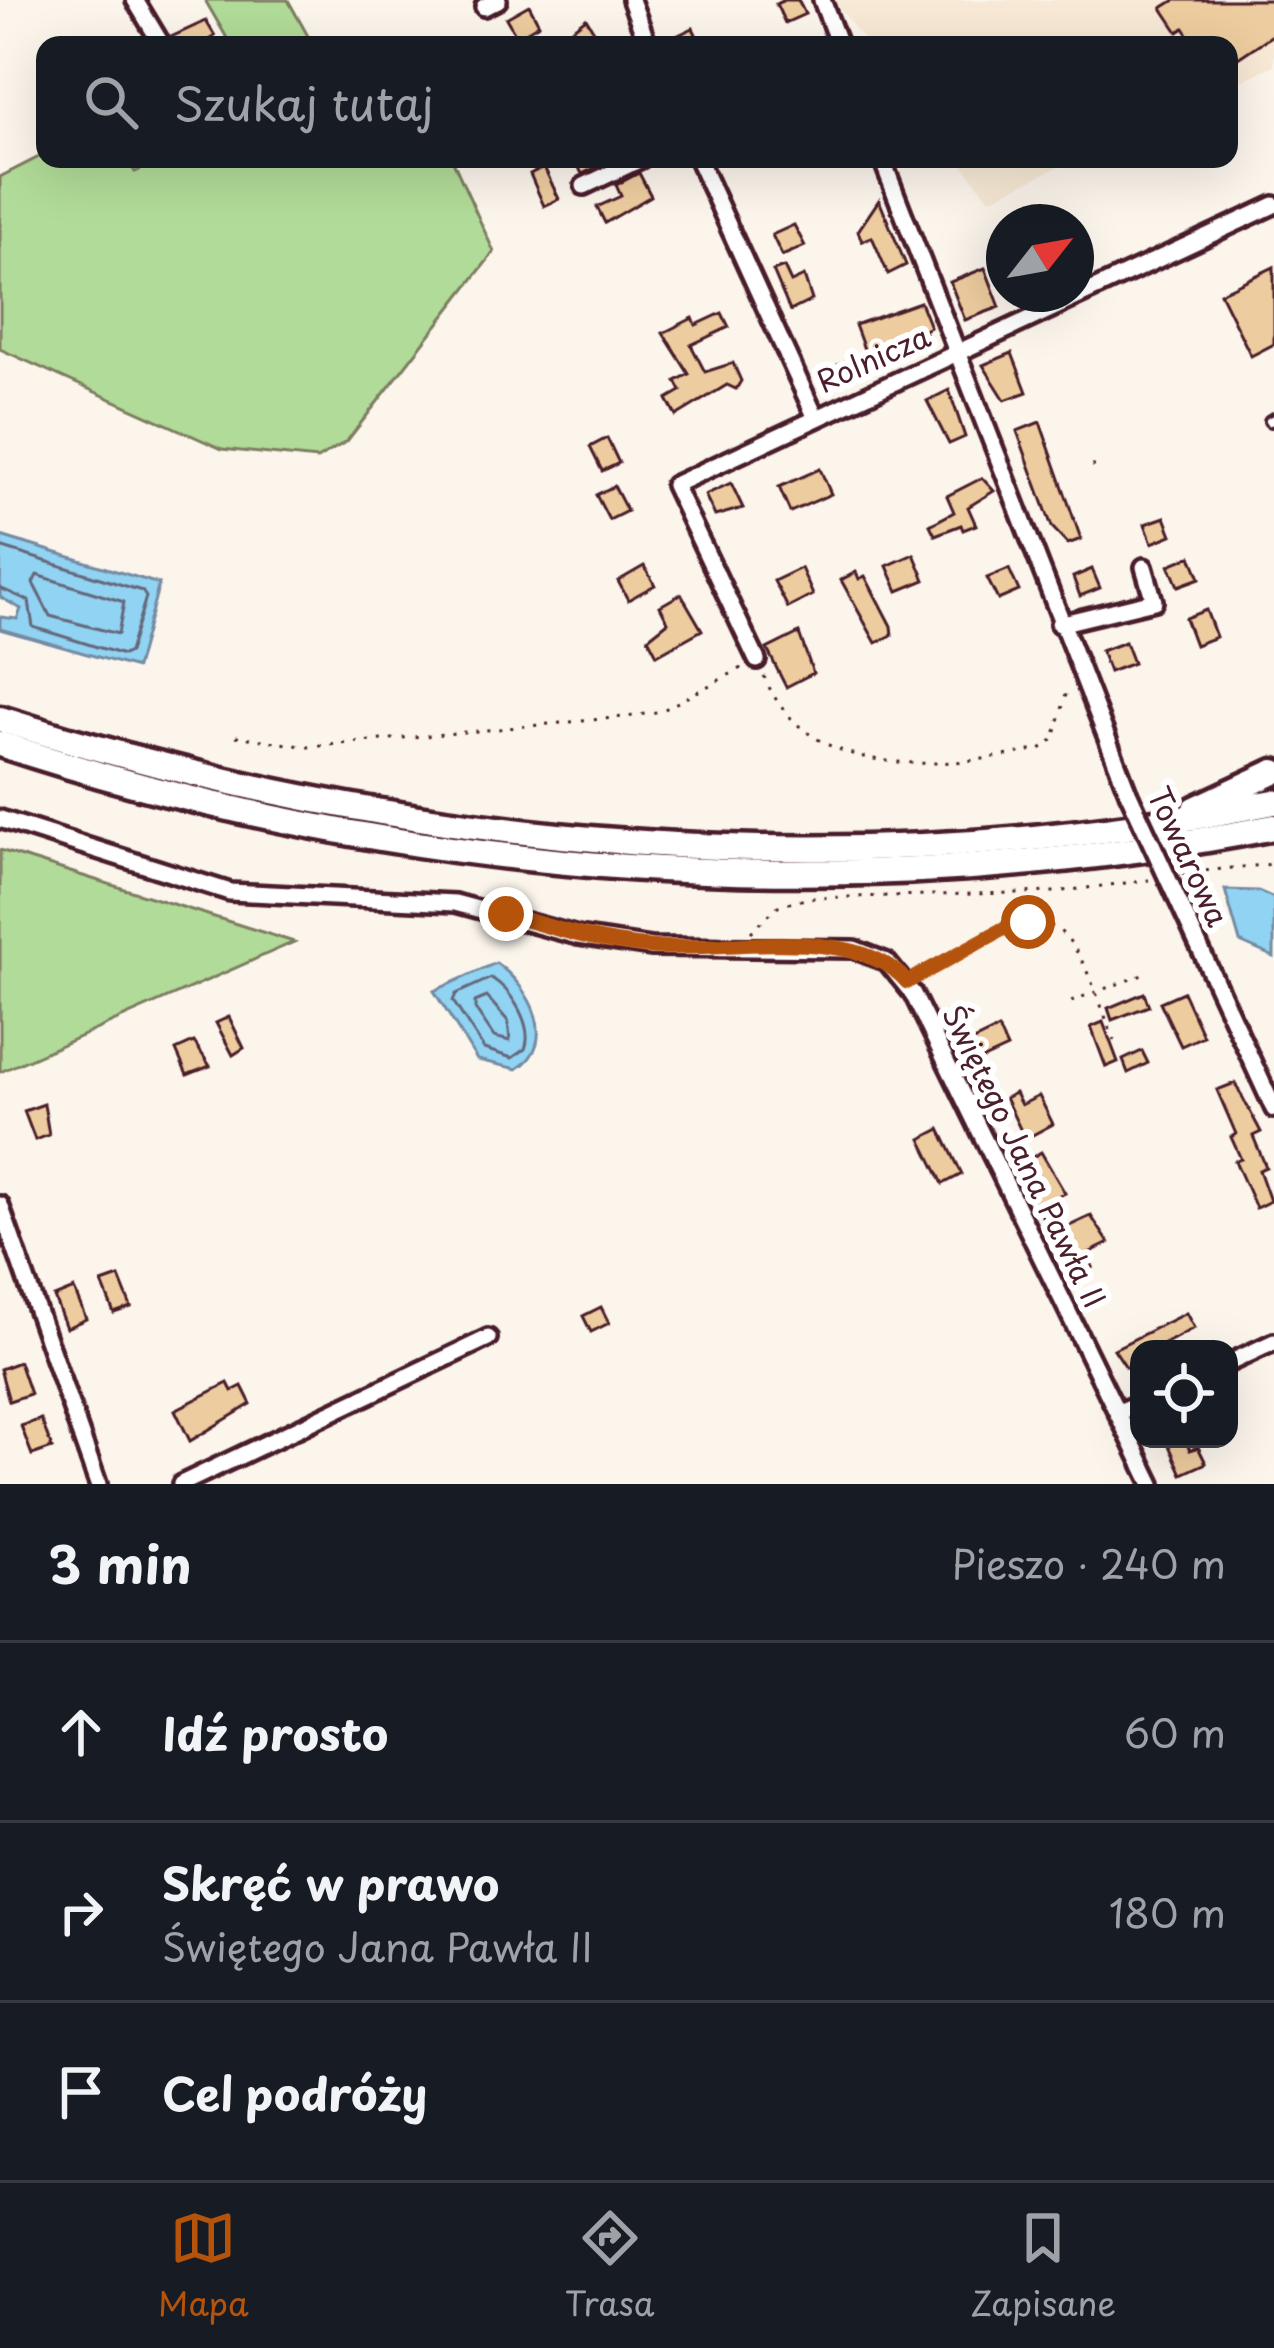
<!DOCTYPE html>
<html lang="pl">
<meta charset="utf-8">
<style>
:root{--surface:#171b24;--page:#242831;--text:#f1f3f6;--muted:#9ea1a6;--line:#363941;--accent:#b45309}
body{margin:0;font-family:"Playpen Sans",sans-serif;background:var(--page);color:var(--text)}
.controls{position:absolute;right:36px;bottom:36px;display:grid;overflow:hidden;border-radius:24px;box-shadow:0 12px 48px #0002}
.controls button{width:108px;height:108px;display:grid;place-items:center;padding:0;border:0;border-bottom:3px solid var(--line);background:var(--surface);color:var(--text);font:60px sans-serif}
.compass{position:absolute;left:986px;top:204px;width:108px;height:108px;border-radius:50%;background:var(--surface);box-shadow:0 12px 48px #0002;rotate:59deg}
.stop{position:absolute;width:36px;height:36px;margin:-27px;border:9px solid #b45309;border-radius:50%;background:#fff}
.stop.end{background:#b45309;border-color:#fff;box-shadow:0 3px 12px #0008}
.list{margin:0;padding:0;list-style:none}
h2{display:flex;justify-content:space-between;align-items:center;height:156px;margin:0;padding:0 48px;font-size:51px}
h2 small{font-size:39px;font-weight:400;color:var(--muted)}
.list li{display:grid;grid-template-columns:78px 1fr auto;gap:36px;align-items:center;box-sizing:border-box;height:180px;padding:0 48px;border-top:3px solid var(--line)}
.list b{display:block;font-size:45px;white-space:nowrap}
.list p{margin:0;font-size:39px;white-space:nowrap;color:var(--muted)}
.list em{font-size:39px;font-style:normal;color:var(--muted)}
.icon{flex:none;width:66px;height:66px;fill:none;stroke:currentColor;stroke-width:2;stroke-linecap:round;stroke-linejoin:round}
.map{position:relative;flex:none;width:1274px;height:1484px;overflow:hidden}
.search{position:absolute;background:var(--surface);box-shadow:0 12px 48px #0002;left:36px;right:36px;top:36px;height:132px;display:flex;align-items:center;gap:30px;box-sizing:border-box;padding:0 42px;border-radius:24px;color:var(--muted);font-size:45px}
.sheet{height:696px;background:var(--surface)}
nav{display:flex;justify-content:space-around;align-items:center;box-sizing:border-box;height:168px;border-top:3px solid var(--line);background:var(--surface);font-size:33px;color:var(--muted)}
nav a{display:grid;justify-items:center;gap:6px}
nav .on{color:var(--accent)}
.map>svg:first-child{display:block}
.built{fill:#f7e9d5}
.green{fill:#b1db98;stroke:#7e7d62;stroke-width:3}
.water{fill:#90d3f2;stroke:#748ba2;stroke-width:3}
.lines{fill:none;stroke-linecap:round;stroke-linejoin:round}
.shore{stroke:#66677b;stroke-width:3}
.building{fill:#edcc9f;stroke:#4a1f2b;stroke-width:3}
.service-casing{stroke:#4a1f2b;stroke-width:16}
.minor-casing{stroke:#4a1f2b;stroke-width:24}
.primary-casing{stroke:#4a1f2b;stroke-width:33}
.path{stroke:#4a1f2b;stroke-width:3;stroke-dasharray:3 9;stroke-linecap:butt}
.service{stroke:#fff;stroke-width:8}
.minor{stroke:#fff;stroke-width:15}
.primary{stroke:#fff;stroke-width:24}
.minor-bridge-casing{stroke:#4a1f2b;stroke-width:24;stroke-linecap:butt}
.minor-bridge{stroke:#fff;stroke-width:15}
.route{stroke:#b45309;stroke-width:15}
.labels{text-anchor:middle;stroke-width:12;stroke-linejoin:round;paint-order:stroke}
.street-label{font-size:30px;fill:#4a1f2b;stroke:#fff}
</style>
<div class="map">
<svg width="1274" height="1484" viewBox="0 0 1274 1484">
<rect width="100%" height="100%" fill="#fbf5ec"/>
<filter id="ink" filterUnits="userSpaceOnUse"><feTurbulence type="fractalNoise" baseFrequency=".00833" numOctaves="2"/><feDisplacementMap in="SourceGraphic" scale="24" xChannelSelector="R" yChannelSelector="G"/><feConvolveMatrix kernelMatrix="1 2 1 2 8 2 1 2 1" color-interpolation-filters="sRGB"/></filter>
<g filter="url(#ink)">
<g class="built">
<path d="M833 0H1274V65L1229 87V45H868Z"/>
<path d="M958 159H1075L990 199Z"/>
</g>
<g class="green">
<path d="M205 0H288L313 45H231Z"/>
<path d="M45 154V159H127L135 172 164 159H452L494 252 347 441 317 459 222 449 0 349V177Z"/>
<path d="M0 850 294 942 0 1072Z"/>
</g>
<g class="water">
<path d="M1 536 159 584 136 668 0 629V617L17 619 21 609 0 597Z"/>
<path d="M1225 890 1258 891 1274 898V957L1240 942Z"/>
<path d="M496 963C530 987 560 1042 517 1069L477 1060 434 991Z"/>
</g>
<g class="lines">
<g class="shore">
<path d="M0 547 142 591 146 597 129 652 123 655 33 627 29 601 0 588"/>
<path d="M37 575 124 602 118 634 50 616 33 583Z"/>
<path d="M491 978C511 989 534 1026 525 1049L512 1058 484 1049 453 1001 456 994Z"/>
<path d="M487 997 508 1021 510 1041 494 1037 475 1009V1002Z"/>
</g>
</g>
<g class="building">
<path d="M785 0H798L805 14 785 23 776 4Z"/>
<path d="M1175 0H1274V34L1229 64V45H1195L1184 28 1178 32 1162 8Z"/>
<path d="M529 5 539 24 517 37 506 18Z"/>
<path d="M586 18 598 38 585 45H551Z"/>
<path d="M206 21 215 36 200 45H174L171 37Z"/>
<path d="M693 28 701 45H660V44Z"/>
<path d="M575 159H613L582 174Z"/>
<path d="M544 167 559 199 544 206 530 174Z"/>
<path d="M639 173 651 196 605 223 597 207 621 196 616 185Z"/>
<path d="M879 200 906 265 888 274 872 237 862 241 858 231Z"/>
<path d="M794 225 805 246 782 256 772 235Z"/>
<path d="M784 267 791 282 804 276 812 300 790 311 773 271Z"/>
<path d="M1274 267V344L1251 356 1220 293Z"/>
<path d="M985 268 1000 307 965 320 950 282Z"/>
<path d="M920 302 930 327 924 330 926 336 916 341 911 334 865 352 855 325Z"/>
<path d="M722 313 729 327 691 345 705 372 733 363 741 381 736 389 727 385 676 416 667 399 681 391 676 381 689 374 663 333 693 318 696 325Z"/>
<path d="M870 350 878 365 845 381 838 365Z"/>
<path d="M1012 353 1027 392 1005 400 983 365Z"/>
<path d="M949 390 965 437 949 444 927 401Z"/>
<path d="M1040 422 1081 539 1068 544 1052 527 1017 431Z"/>
<path d="M607 438 619 463 602 471 590 447Z"/>
<path d="M820 469 831 494 790 512 779 487Z"/>
<path d="M982 478 994 491 968 507 976 525 963 530 961 525 935 535 930 525 954 512 947 496Z"/>
<path d="M731 483 743 508 715 516 705 495Z"/>
<path d="M614 486 627 511 609 520 596 495Z"/>
<path d="M1165 517 1172 535 1152 543 1145 524Z"/>
<path d="M914 554 925 580 898 591 887 566Z"/>
<path d="M1191 556 1200 578 1178 586 1169 565Z"/>
<path d="M644 566 655 585 628 600 618 581Z"/>
<path d="M801 568 813 595 788 608 774 581Z"/>
<path d="M1009 569 1019 591 998 600 987 578Z"/>
<path d="M1092 569 1100 588 1080 596 1073 577Z"/>
<path d="M856 572 859 579 865 576 891 626 892 635 876 643 841 580Z"/>
<path d="M681 594 702 630 657 655 648 638 668 622 660 606Z"/>
<path d="M1206 610 1216 637 1195 645 1185 618Z"/>
<path d="M799 633 813 673 786 687 767 649Z"/>
<path d="M1125 642 1133 663 1109 672 1101 651Z"/>
<path d="M1183 992 1203 1036 1181 1046 1160 1002Z"/>
<path d="M1144 993 1149 1006 1112 1020 1108 1008Z"/>
<path d="M229 1017 244 1048 233 1055 216 1023Z"/>
<path d="M1103 1022 1118 1062 1106 1067 1091 1027Z"/>
<path d="M998 1029 1007 1048 968 1066 959 1048Z"/>
<path d="M194 1042 210 1066 187 1075 176 1050Z"/>
<path d="M1142 1051 1148 1063 1128 1073 1123 1060Z"/>
<path d="M1235 1083 1261 1132 1253 1136 1266 1167 1259 1170 1270 1201 1256 1208 1235 1161 1241 1159 1231 1137 1236 1134 1217 1090Z"/>
<path d="M1015 1093 1021 1105 1039 1096 1053 1124 1025 1139 1005 1098Z"/>
<path d="M44 1104 49 1135 35 1140 24 1111Z"/>
<path d="M940 1129 962 1174 943 1184 921 1139Z"/>
<path d="M1041 1152 1065 1193 1053 1199 1067 1227 1091 1216 1109 1243 1087 1254 1093 1267 1070 1278 1028 1185 1040 1179 1029 1159Z"/>
<path d="M119 1277 131 1307 114 1313 102 1283Z"/>
<path d="M74 1289 86 1319 66 1328 54 1297Z"/>
<path d="M601 1307 609 1323 591 1332 583 1316Z"/>
<path d="M1186 1313 1194 1328 1155 1349H1139V1360L1126 1367 1114 1349Z"/>
<path d="M19 1362 30 1394 9 1401 0 1369Z"/>
<path d="M228 1383 232 1391 242 1386 251 1404 190 1441 175 1410Z"/>
<path d="M41 1419 52 1448 32 1455 21 1426Z"/>
<path d="M1166 1439H1185L1190 1450 1198 1447 1206 1463 1182 1474Z"/>
</g>
<g class="lines">
<defs>
<path id="service" d="M1270 421 1274 419"/>
<g id="minor">
<path d="M135 0 162 45"/>
<path d="M631 0 648 45"/>
<path d="M822 0 839 45"/>
<path d="M484 7 498 0"/>
<path d="M698 159 815 416"/>
<path d="M882 159 1128 792"/>
<path d="M584 186 641 159"/>
<path d="M1059 624 1154 601 1144 567"/>
<path d="M757 660 674 485 1274 205"/>
<path d="M0 819 230 892 455 903 578 936 651 947 854 949 887 962 913 994 1152 1484"/>
<path d="M1169 881 1274 1109"/>
<path d="M0 1205 98 1484"/>
<path d="M1229 1363 1274 1342"/>
<path d="M1119 1412 1139 1403"/>
<path d="M181 1484 488 1338"/>
</g>
<g id="primary">
<path d="M0 719C412 850 849 889 1274 802"/>
<path d="M0 744C410 879 850 910 1274 827"/>
<path d="M1195 809 1274 772"/>
</g>
</defs>
<use href="#service" class="service-casing"/>
<use href="#minor" class="minor-casing"/>
<use href="#primary" class="primary-casing"/>
<g class="path">
<path d="M1092 466H1101"/>
<path d="M764 676C808 784 945 769 1040 749L1054 739 1068 687"/>
<path d="M236 736 308 747 634 716 661 711 742 668"/>
<path d="M1182 873 1274 864"/>
<path d="M751 932 778 906 809 898 1055 892 1149 880"/>
<path d="M919 976C1057 896 1062 897 1116 1046"/>
<path d="M1071 1001 1145 974"/>
</g>
<use href="#service" class="service"/>
<use href="#minor" class="minor"/>
<use href="#primary" class="primary"/>
<defs>
<path id="minor-bridge" d="M1128 792 1169 881"/>
</defs>
<use href="#minor-bridge" class="minor-bridge-casing"/>
<use href="#minor-bridge" class="minor-bridge"/>
</g>
</g>
<g class="lines" filter="url(#ink)">
<path class="route" d="M506 914C553 928 600 943 650 947 723 952 857 922 907 982L1003 929 1028 922"/>
</g>
<g class="labels">
<g class="street-label">
<text transform="translate(874 360) rotate(-24)" y="10">Rolnicza</text>
<text transform="translate(1187 857) rotate(65)" y="10">Towarowa</text>
<text transform="translate(1023 1157) rotate(64)" y="10">Świętego Jana Pawła II</text>
</g>
</g>
</svg>
<div class="controls">
<button><svg class="icon" aria-label="locate" viewBox="0 0 24 24"><circle cx="12" cy="12" r="6"/><path d="M12 2v4M12 18v4M2 12h4M18 12h4"/></svg></button>
</div>
<svg class="compass" viewBox="-18 -18 36 36"><path d="M0-13l5 13h-10z" fill="#e53935"/><path d="M0 13l5-13h-10z" fill="#9ea1a6"/></svg>
<div class="stop" style="left:1028px;top:922px"></div>
<div class="stop end" style="left:506px;top:914px"></div>
<div class="search"><svg class="icon" aria-label="search" viewBox="0 0 24 24"><circle cx="10" cy="10" r="6"/><path d="M15 15l6 6"/></svg>Szukaj tutaj</div>
</div>
<section class="sheet">
<h2>3 min<small>Pieszo · 240 m</small></h2>
<ul class="list">
<li><svg class="icon" aria-label="ahead" viewBox="0 0 24 24"><path d="M12 20V5M6 11l6-6 6 6"/></svg><div><b>Idź prosto</b></div><em>60 m</em></li>
<li><svg class="icon" aria-label="right" viewBox="0 0 24 24"><path d="M7 20v-9h11M14 6l5 5-5 5"/></svg><div><b>Skręć w prawo</b><p>Świętego Jana Pawła II</p></div><em>180 m</em></li>
<li><svg class="icon" aria-label="arrive" viewBox="0 0 24 24"><path d="M6 21V4h12l-3 4 3 4H6"/></svg><div><b>Cel podróży</b></div></li>
</ul>
</section>
<nav>
<a class="on"><svg class="icon" aria-label="map" viewBox="0 0 24 24"><path d="M3 6l6-2 6 2 6-2v14l-6 2-6-2-6 2zM9 4v14M15 6v14"/></svg>Mapa</a>
<a><svg class="icon" aria-label="directions" viewBox="0 0 24 24"><path d="M12 3l9 9-9 9-9-9zM9 14v-3h6M13 9l2 2-2 2"/></svg>Trasa</a>
<a><svg class="icon" aria-label="saved" viewBox="0 0 24 24"><path d="M7 4h10v16l-5-4-5 4z"/></svg>Zapisane</a>
</nav>
